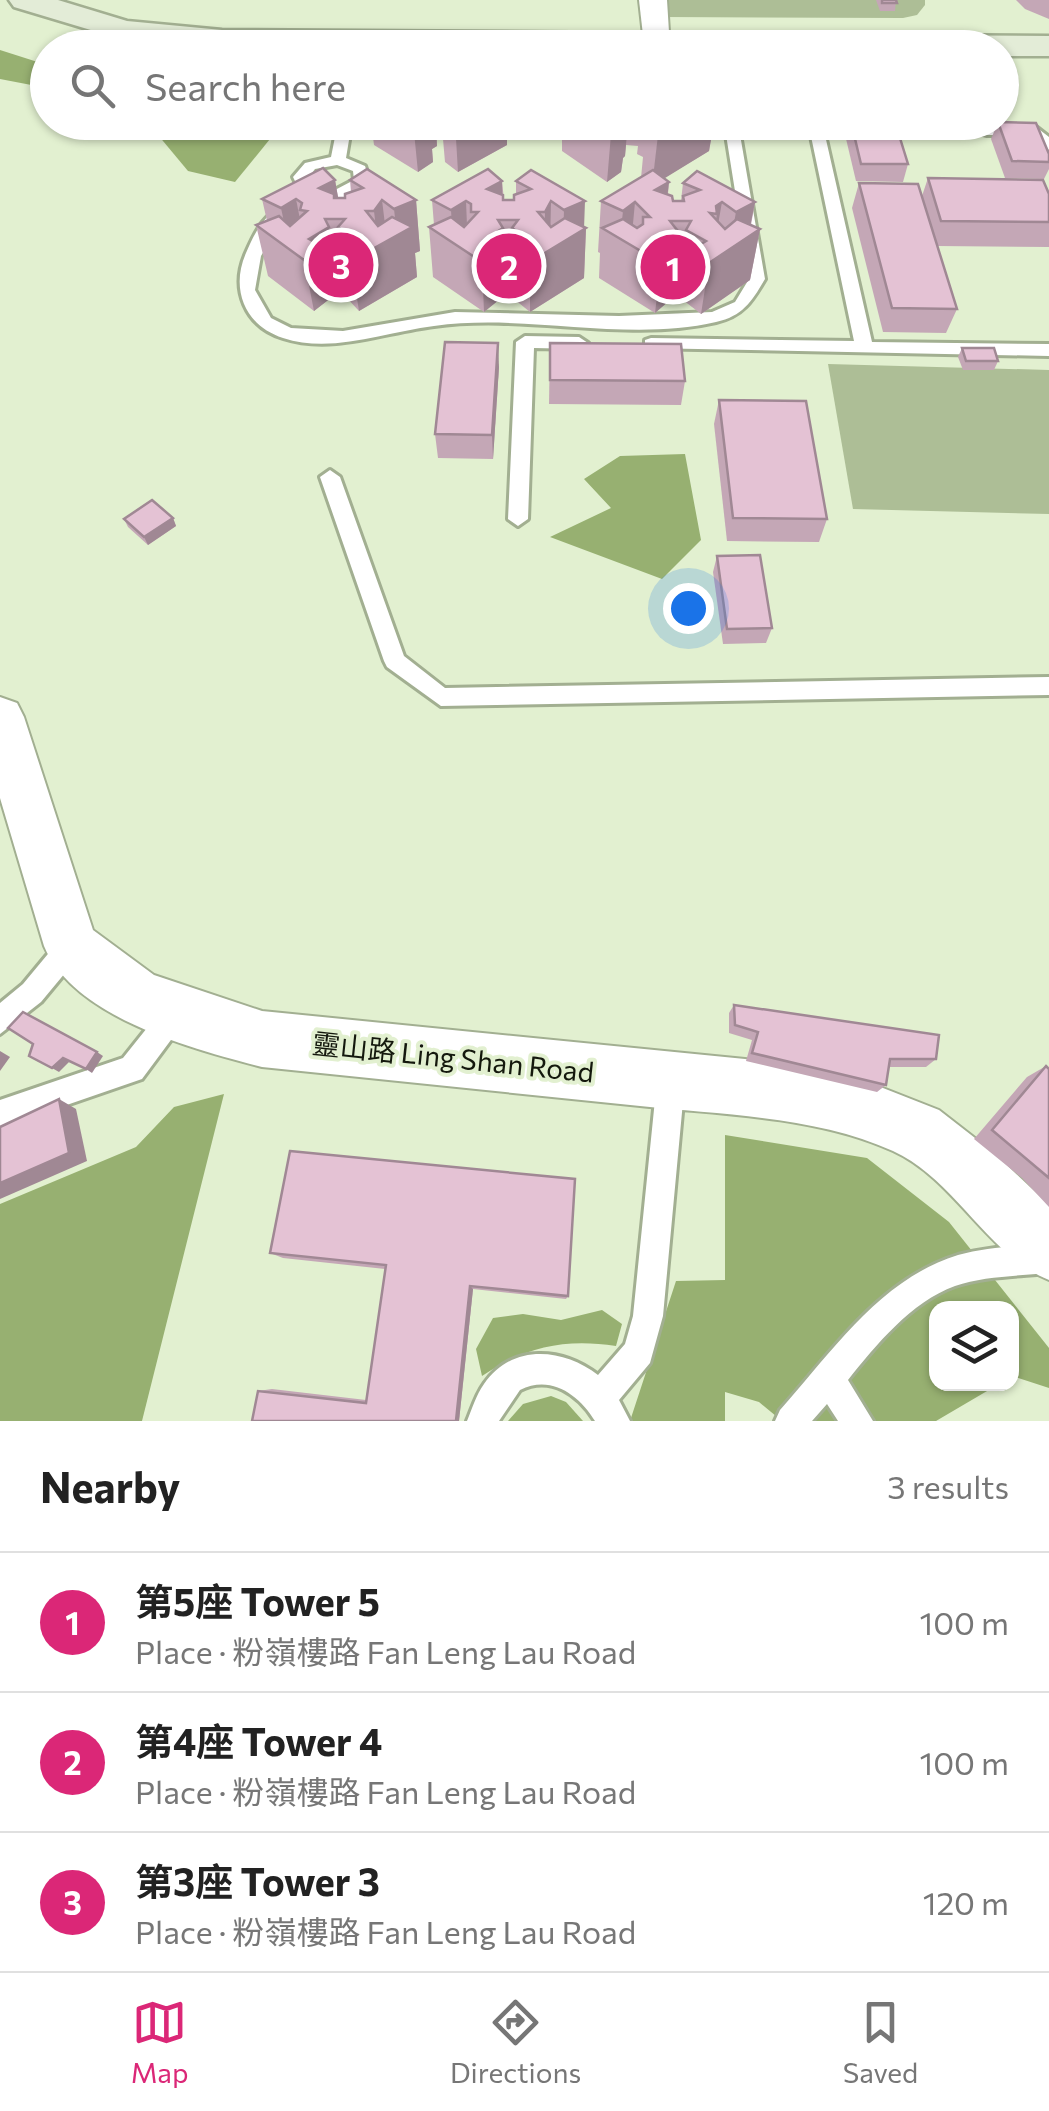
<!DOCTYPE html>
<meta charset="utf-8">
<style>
:root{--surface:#fff;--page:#f6f6f6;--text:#222;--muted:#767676;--line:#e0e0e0;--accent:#db2777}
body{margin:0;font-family:Commissioner,"Noto Sans SC",sans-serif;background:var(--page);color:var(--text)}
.controls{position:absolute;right:30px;bottom:30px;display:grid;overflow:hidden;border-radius:20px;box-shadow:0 2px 8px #0004}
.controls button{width:90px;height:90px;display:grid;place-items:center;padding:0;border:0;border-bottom:2px solid var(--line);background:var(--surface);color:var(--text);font:50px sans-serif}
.you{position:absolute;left:688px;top:608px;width:35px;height:35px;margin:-25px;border:8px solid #fff;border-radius:50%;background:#1a73e8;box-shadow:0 0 0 15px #1a73e833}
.badge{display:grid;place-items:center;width:65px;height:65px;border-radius:50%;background:var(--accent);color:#fff;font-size:32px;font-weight:700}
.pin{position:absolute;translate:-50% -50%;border:5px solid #fff;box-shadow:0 2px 10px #0006}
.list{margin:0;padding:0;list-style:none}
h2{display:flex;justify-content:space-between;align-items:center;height:130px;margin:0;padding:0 40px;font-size:42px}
h2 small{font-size:32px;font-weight:400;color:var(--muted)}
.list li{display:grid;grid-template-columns:65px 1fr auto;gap:30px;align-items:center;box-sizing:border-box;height:140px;padding:0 40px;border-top:2px solid var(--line)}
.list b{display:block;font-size:38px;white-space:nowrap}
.list p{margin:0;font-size:32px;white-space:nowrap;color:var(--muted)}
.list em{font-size:32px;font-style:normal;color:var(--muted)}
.icon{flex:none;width:55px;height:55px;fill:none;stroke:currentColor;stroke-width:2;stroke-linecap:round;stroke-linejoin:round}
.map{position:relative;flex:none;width:1049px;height:1421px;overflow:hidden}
.search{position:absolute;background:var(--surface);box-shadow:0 2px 8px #0004;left:30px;right:30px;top:30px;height:110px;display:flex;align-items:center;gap:25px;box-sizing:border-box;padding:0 35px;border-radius:55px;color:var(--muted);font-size:38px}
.sheet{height:550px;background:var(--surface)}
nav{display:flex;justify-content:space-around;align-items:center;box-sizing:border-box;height:140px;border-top:2px solid var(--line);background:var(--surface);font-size:28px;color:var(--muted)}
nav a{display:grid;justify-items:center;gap:5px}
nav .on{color:var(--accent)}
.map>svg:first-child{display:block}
.green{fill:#adbe96}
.forest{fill:#97b071}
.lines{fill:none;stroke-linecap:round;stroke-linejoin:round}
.lane-casing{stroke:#a2af91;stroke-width:6}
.street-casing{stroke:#a2af91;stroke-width:4}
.secondary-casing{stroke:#a2af91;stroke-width:5}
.lane{fill:#fff;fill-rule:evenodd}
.street{fill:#fff;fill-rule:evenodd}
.secondary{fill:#e3ecd7;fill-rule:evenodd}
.wall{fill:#c4a7b6}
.shaded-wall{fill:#a08894}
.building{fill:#e4c2d4;stroke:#a08894;stroke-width:2.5}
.labels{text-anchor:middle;stroke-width:8;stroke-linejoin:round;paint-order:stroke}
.street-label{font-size:28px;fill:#14180d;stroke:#e2f0d0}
</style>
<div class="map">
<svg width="1049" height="1421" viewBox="0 0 1049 1421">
<rect width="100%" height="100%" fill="#e2f0d0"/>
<g class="green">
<path d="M663 0H925V5L917 15 903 18 665 17Z"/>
<path d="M828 364 1049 370V514L853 509Z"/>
</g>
<g class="forest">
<path d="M0 50 47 65V88L0 79Z"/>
<path d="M148 123H283L235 182 188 171Z"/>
<path d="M685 454 701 540 662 579 550 537 611 508 584 479 620 456Z"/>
<path d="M224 1094 142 1421H0V1204L136 1147 174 1107Z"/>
<path d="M725 1135 867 1158 949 1222 1049 1348V1388L1012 1376V1308H936V1384H999L936 1421H782L759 1402 725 1392V1421H630L676 1281 725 1280Z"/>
<path d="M602 1310 622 1324 616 1346C564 1338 525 1347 482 1376L476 1349 493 1318 523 1314 561 1320Z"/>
<path d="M551 1396 566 1402 583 1421H508L523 1404Z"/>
</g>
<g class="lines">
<defs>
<g id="lane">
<path d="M338 122H352L346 158 365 166 370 181C351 203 324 203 300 191L293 177 305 163 331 157ZM337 165 353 171 354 180 335 190 312 185 309 177 315 169Z"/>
<path d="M724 122 738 123 765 279C752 301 743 316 716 322 625 343 527 313 434 326 385 332 332 354 283 338 245 326 230 289 246 253 252 239 262 217 276 211L284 216 261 256 255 290 271 318 291 328 343 331 455 312 619 316 712 312 735 302 749 279Z"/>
<path d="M808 122H822L872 342 1049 344V356L645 348V340L651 338 854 341Z"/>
<path d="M935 122 1036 127 1049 137V150L1032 135H987Z"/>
<path d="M525 336 579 337 588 343 579 349 534 348 528 519 518 526 508 519 516 342Z"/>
<path d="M330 470 340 477 404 656 445 688 1049 677V695L441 706 387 667 384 661 320 477Z"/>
<path d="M71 934 80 937 84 946 80 955 41 1002 0 1034V1003L23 984 62 937Z"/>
<path d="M176 999 185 1003 189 1012 185 1021 142 1079 0 1128V1100L123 1058 167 1003Z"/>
<path d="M671 1066 681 1070 685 1080 663 1316 650 1363 619 1400 630 1421H595C579 1395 551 1374 520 1390L499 1421H467C472 1409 476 1395 484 1384 512 1343 563 1348 598 1375L625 1344 633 1316 657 1080 661 1070Z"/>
<path d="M1049 1243V1273C1018 1276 984 1276 955 1286 911 1302 876 1345 848 1380L873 1421H838L827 1404 812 1421H775L780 1410C832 1352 880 1279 958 1255 987 1247 1019 1246 1049 1243Z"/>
</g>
<g id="street">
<path d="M639 0H667L670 48 644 44Z"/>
<path d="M0 697 17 703 24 717 93 930 154 975 262 1011 745 1059 855 1077 939 1110 993 1152 1049 1205V1280C987 1255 955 1179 893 1151 817 1116 722 1115 640 1106 514 1093 388 1080 262 1067 193 1049 74 1018 44 946L0 798Z"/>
</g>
<path id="secondary" d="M9 0H58L127 21 222 30 1049 36V56H1002V48H200L124 40 14 7Z"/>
</defs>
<use href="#lane" class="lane-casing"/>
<use href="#street" class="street-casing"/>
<use href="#secondary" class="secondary-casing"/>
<use href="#lane" class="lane"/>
<use href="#street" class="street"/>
<use href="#secondary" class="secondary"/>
</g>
<g class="wall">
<path d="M876 0H896L895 11H880Z"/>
<path d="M1016 0H1049V19L1025 9Z"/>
<path d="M371 122H508L507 125V145L458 172 445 162 443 139H437V146L432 149 433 162 418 172 374 145Z"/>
<path d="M552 122H714L709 151 664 178 669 182 668 194 673 201H681L683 183 755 202 751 225 760 229 750 280 701 314 683 300 686 285 678 280 680 272H673L670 300 655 313 599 278 600 253 598 252 601 201 641 178 643 157 637 154 638 146 626 145 625 156 623 158 621 172 607 182 562 151V136L551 132Z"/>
<path d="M842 122H895L908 164 903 182 856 181Z"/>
<path d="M998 122 1049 154V169L1044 179 1005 178 991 139Z"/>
<path d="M531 170 586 228 584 278 530 312 514 299 512 271H504V279L500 282V299L484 312 433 277 429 227 434 225 432 200 502 181 504 200H514L516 194V181Z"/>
<path d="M928 178 1049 194V247L937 246 957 309 946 333 883 332 852 208 859 183 922 196Z"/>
<path d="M335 180 338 198H345L351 192 350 180 416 200 420 251 415 253 417 277 359 311 346 297 341 269H337L338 278 329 283 332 297 314 311 268 276 256 225 267 221 262 199Z"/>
<path d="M550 343 685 381 681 405 549 404Z"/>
<path d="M962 348 998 361 994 370H963L958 357Z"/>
<path d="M499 367 493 459 438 458 435 434Z"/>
<path d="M719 400 827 519 819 542 727 541 714 424Z"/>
<path d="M173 518 176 526 148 545 128 527 124 519Z"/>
<path d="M717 556 772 628 766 643 723 644 713 572Z"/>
<path d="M734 1005 936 1059 926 1067H889L886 1085 877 1092 746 1061 752 1040 729 1033V1013Z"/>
<path d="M1046 1066 1049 1069V1207L1022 1178 974 1139 1027 1077Z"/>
<path d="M290 1151 568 1296 566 1299 473 1289 459 1421 258 1391 272 1389 366 1400 385 1269 283 1258 270 1253Z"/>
</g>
<g class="shaded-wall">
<path d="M413 122H435L437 146 432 149 433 162 418 172Z"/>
<path d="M455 122H508L507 125V145L458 172Z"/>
<path d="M612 122H628L625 156 623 158 621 172 607 182Z"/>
<path d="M679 122H714L709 151 652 186 658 135Z"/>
<path d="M335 180 342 219H325L329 227 338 278 329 283 332 297 314 311 304 260 319 188Z"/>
<path d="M502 181 503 220H498L503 228 504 279 500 282V299L484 312 482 262 487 189Z"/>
<path d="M669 182 663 233 655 190Z"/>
<path d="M296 199 306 250H290L281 208Z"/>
<path d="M382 200 387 241 397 235 394 209 416 200 420 251 415 253 417 277 359 311 351 261 378 246 374 211Z"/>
<path d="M466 201 468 251 453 243 451 210Z"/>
<path d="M551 201 550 250 563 242 564 210 585 201 584 229 586 228 584 278 530 312V262L544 253 545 212Z"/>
<path d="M635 202 631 245 620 239 623 211Z"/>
<path d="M722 202 713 253 710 255 717 214 716 206Z"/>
<path d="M755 202 748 237 760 229 750 280 701 314 709 263 729 250 736 212Z"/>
<path d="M677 230 674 252 677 250 670 300 655 313 661 263 659 241Z"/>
<path d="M498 343 499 367 493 459 492 435Z"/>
<path d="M173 518 176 526 148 545 144 537Z"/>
<path d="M0 1051 10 1057 0 1071Z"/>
<path d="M97 1052 103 1056 92 1073 86 1069Z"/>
<path d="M63 1058 69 1062 59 1072 52 1068Z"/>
<path d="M59 1099 76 1109 87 1161 0 1199V1183Z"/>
<path d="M470 1286 473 1289 459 1421H456Z"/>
</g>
<g class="building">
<path d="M882 0H896L897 3H882Z"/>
<path d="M596 122H624L610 131Z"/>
<path d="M651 122H679L658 135 646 127Z"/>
<path d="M851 122H895L908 164H861Z"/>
<path d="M998 122 1036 123 1049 154V162L1012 161Z"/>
<path d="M323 168 335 180 319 188 334 194V198H345V194L363 188 350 180 367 169 416 200 394 209 382 200 374 211H366L378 226 392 217 412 227 351 261 337 247 355 239 338 227 345 219H325L329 227 309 239 323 247 304 260 256 225 279 216 290 226 307 211 300 210 302 203 296 199 281 208 262 199Z"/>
<path d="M488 169 502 181 487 189 503 195V200H514V195L531 189 516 181 531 170 585 201 564 210 551 201 545 212H538L551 227 565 218 586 228 530 262 514 248 530 240 512 228 518 220H498L503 228 484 240 499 248 482 262 429 227 451 217 464 227 478 212H471V204L466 201 451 210 432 200Z"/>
<path d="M653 170 669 182 655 190 672 196 673 201H684L683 196 700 190 683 183 697 171 755 202 736 212 722 202 716 206 717 214 710 213 725 229 737 219 760 229 709 263 691 250 706 241 686 230 691 221H670L677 230 659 241 677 250 661 263 602 228 623 219 637 228 643 224V217H650L635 202 623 211 601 201Z"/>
<path d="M928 178 1043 180 1049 194V222L941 221Z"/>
<path d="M859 183 918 184 957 309 892 308Z"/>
<path d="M445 342 498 343 492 435 435 434Z"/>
<path d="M550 343 681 344 685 381 550 380Z"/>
<path d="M962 348H994L998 361H966Z"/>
<path d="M719 400 806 401 827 519 733 518Z"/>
<path d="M152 500 173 518 144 537 124 519Z"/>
<path d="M760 555 772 628 727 629 717 556Z"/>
<path d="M734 1005 939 1035 936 1059H890L886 1085 752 1053 758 1032 735 1025Z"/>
<path d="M23 1012 97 1052 86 1069 63 1058 52 1068 29 1056 33 1044 8 1028Z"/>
<path d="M1046 1066 1049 1069V1178L992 1130Z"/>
<path d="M59 1099 69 1153 0 1183V1127Z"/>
<path d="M290 1151 575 1179 568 1296 470 1286 456 1421H252L258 1391 366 1403 386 1265 270 1253Z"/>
</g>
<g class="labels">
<g class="street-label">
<text transform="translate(453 1058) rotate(6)" y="10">靈山路 Ling Shan Road</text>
</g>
</g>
</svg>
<div class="controls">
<button><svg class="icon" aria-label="layers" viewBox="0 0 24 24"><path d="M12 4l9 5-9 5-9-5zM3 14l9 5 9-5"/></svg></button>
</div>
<div class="you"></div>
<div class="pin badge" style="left:673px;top:267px">1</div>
<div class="pin badge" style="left:509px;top:266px">2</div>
<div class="pin badge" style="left:341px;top:265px">3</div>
<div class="search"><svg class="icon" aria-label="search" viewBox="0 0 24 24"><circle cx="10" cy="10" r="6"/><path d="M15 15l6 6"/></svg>Search here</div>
</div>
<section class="sheet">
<h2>Nearby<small>3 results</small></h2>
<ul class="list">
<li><span class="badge">1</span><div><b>第5座 Tower 5</b><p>Place · 粉嶺樓路 Fan Leng Lau Road</p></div><em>100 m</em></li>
<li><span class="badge">2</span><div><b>第4座 Tower 4</b><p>Place · 粉嶺樓路 Fan Leng Lau Road</p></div><em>100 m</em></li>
<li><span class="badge">3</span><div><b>第3座 Tower 3</b><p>Place · 粉嶺樓路 Fan Leng Lau Road</p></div><em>120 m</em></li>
</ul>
</section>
<nav>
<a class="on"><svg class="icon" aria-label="map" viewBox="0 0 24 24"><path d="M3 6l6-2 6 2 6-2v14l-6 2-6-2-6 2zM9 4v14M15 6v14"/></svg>Map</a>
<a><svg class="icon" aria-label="directions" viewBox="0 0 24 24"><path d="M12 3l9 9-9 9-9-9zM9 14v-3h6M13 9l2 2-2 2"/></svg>Directions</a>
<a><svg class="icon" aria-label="saved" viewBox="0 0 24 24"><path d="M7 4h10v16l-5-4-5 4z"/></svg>Saved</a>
</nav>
